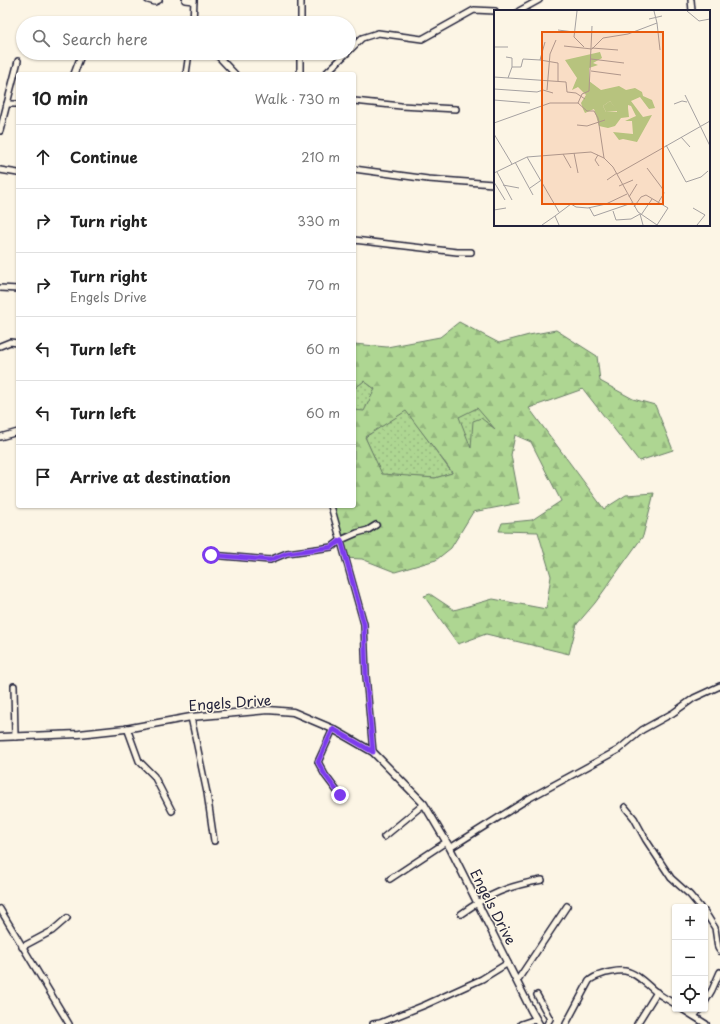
<!DOCTYPE html>
<meta charset="utf-8">
<style>
:root{--surface:#fff;--page:#f6f6f6;--text:#222;--muted:#767676;--line:#e0e0e0}
body{margin:0;font-family:"Playpen Sans",sans-serif;background:var(--page);color:var(--text)}
.controls{position:absolute;right:12px;bottom:12px;display:grid;overflow:hidden;border-radius:4px;box-shadow:0 1px 3px #0004}
.controls button{width:36px;height:36px;display:grid;place-items:center;padding:0;border:0;border-bottom:1px solid var(--line);background:var(--surface);color:var(--text);font:20px sans-serif}
.stop{position:absolute;width:12px;height:12px;margin:-9px;border:3px solid #7c3aed;border-radius:50%;background:#fff}
.stop.end{background:#7c3aed;border-color:#fff;box-shadow:0 1px 4px #0008}
.list{margin:0;padding:0;list-style:none}
h2{display:flex;justify-content:space-between;align-items:center;height:52px;margin:0;padding:0 16px;font-size:17px}
h2 small{font-size:13px;font-weight:400;color:var(--muted)}
.list li{display:grid;grid-template-columns:26px 1fr auto;gap:12px;align-items:center;box-sizing:border-box;height:64px;padding:0 16px;border-top:1px solid var(--line)}
.list b{display:block;font-size:15px;white-space:nowrap}
.list p{margin:0;font-size:13px;white-space:nowrap;color:var(--muted)}
.list em{font-size:13px;font-style:normal;color:var(--muted)}
.icon{flex:none;width:22px;height:22px;fill:none;stroke:currentColor;stroke-width:2;stroke-linecap:round;stroke-linejoin:round}
.map{position:relative;flex:none;width:720px;height:1024px;overflow:hidden}
.search{position:absolute;background:var(--surface);box-shadow:0 1px 3px #0004;left:16px;top:16px;width:340px;height:44px;display:flex;align-items:center;gap:10px;box-sizing:border-box;padding:0 14px;border-radius:22px;color:var(--muted);font-size:15px}
.panel{position:absolute;background:var(--surface);box-shadow:0 1px 3px #0004;left:16px;top:72px;width:340px;height:436px;border-radius:4px}
.map>svg:first-child{display:block}
.grass{fill:url(#grass-dots);stroke:#687c66}
.forest{fill:url(#forest-firs);stroke:#687c66;fill-rule:evenodd}
.lines{fill:none;stroke-linecap:round;stroke-linejoin:round}
.minor-casing{stroke:#22223b;stroke-width:8}
.tertiary-casing{stroke:#22223b;stroke-width:9}
.minor{stroke:#fcf5e5;stroke-width:5}
.tertiary{stroke:#fcf5e5;stroke-width:6}
.route{stroke:#7c3aed;stroke-width:5}
.labels{text-anchor:middle;stroke-width:3;stroke-linejoin:round;paint-order:stroke}
.street-label{font-size:14px;fill:#22223b;stroke:#fcf5e5}
.inset-road{fill:none;stroke:#a5a1a1;stroke-width:1}
.view{fill:#e8590c;fill-opacity:0.15;stroke:#e8590c;stroke-width:2}
.inset-edge{fill:none;stroke:#22223b;stroke-width:2}
</style>
<div class="map">
<svg width="720" height="1024" viewBox="0 0 720 1024">
<defs>
<pattern id="grass-dots" width="8" height="8" patternUnits="userSpaceOnUse"><rect width="8" height="8" fill="#aed692"/><path d="M2 2h.1M6 6h.1" fill="none" stroke="#95b77f" stroke-width="1.8" stroke-linecap="round"/></pattern>
<pattern id="forest-firs" width="22" height="20" patternUnits="userSpaceOnUse"><rect width="22" height="20" fill="#aed692"/><path d="M5 1l3.5 6h-7zM16 11l3.5 6h-7z" fill="#95b77f"/></pattern>
</defs>
<rect width="100%" height="100%" fill="#fcf5e5"/>
<filter id="ink" filterUnits="userSpaceOnUse"><feTurbulence type="fractalNoise" baseFrequency=".025" numOctaves="2"/><feDisplacementMap in="SourceGraphic" scale="8" xChannelSelector="R" yChannelSelector="G"/><feConvolveMatrix kernelMatrix="1 2 1 2 8 2 1 2 1" color-interpolation-filters="sRGB"/></filter>
<g filter="url(#ink)">
<g class="grass">
<path d="M364 381 375 389 364 412 354 410V389Z"/>
<path d="M477 407 497 432 471 450 458 417Z"/>
<path d="M406 410 452 473 435 478 382 475 365 437Z"/>
</g>
<path class="forest" d="M459 322 499 343 529 335 556 330 597 356 600 381 633 399 655 405 673 450 639 461 583 389 529 408 604 509 626 495 654 493 643 536 595 603 577 624 569 654 486 634 458 644 424 596 430 594 454 610 493 599 546 609 551 576 538 532 499 531 502 523 532 520 561 501 531 442 515 435 511 455 520 503 473 512 451 548 436 560 395 572 362 559 343 558 330 506H354V410L364 411 375 389 364 381 354 389V344L387 347 440 337ZM477 408 495 429 481 418 473 421 471 448 459 417ZM406 411 452 472V473L435 478 382 474 365 437Z"/>
<g class="lines">
<defs>
<g id="minor">
<path d="M148 0 155 2 159 0"/>
<path d="M185 0 194 1"/>
<path d="M691 0 692 11"/>
<path d="M519 11 539 0"/>
<path d="M193 23 194 0"/>
<path d="M301 23V0"/>
<path d="M349 51 362 38 378 33 422 39 474 10 495 11"/>
<path d="M215 53 235 74"/>
<path d="M74 74 82 53"/>
<path d="M186 74 189 53"/>
<path d="M300 74V53"/>
<path d="M325 74 347 53"/>
<path d="M354 101 401 106 456 109"/>
<path d="M7 104H18"/>
<path d="M0 131 18 61"/>
<path d="M354 169 428 179 493 184"/>
<path d="M0 170 18 173"/>
<path d="M354 240 457 252H471"/>
<path d="M0 288 18 289"/>
<path d="M0 346 10 342 18 343"/>
<path d="M0 437 18 432"/>
<path d="M331 506 364 624 366 676 373 752"/>
<path d="M211 555 270 560 287 553 332 547 341 540 357 533 368 530 376 525"/>
<path d="M14 686 15 737"/>
<path d="M191 717 207 793 214 841"/>
<path d="M127 728 139 761 154 776 172 811"/>
<path d="M333 729 318 762 325 775 340 795"/>
<path d="M625 807 634 818 646 840 671 878 690 895 700 907"/>
<path d="M384 837 424 804"/>
<path d="M450 848 528 799 618 750 642 730 673 713 694 698 720 686"/>
<path d="M390 879 446 842"/>
<path d="M0 909 69 1024"/>
<path d="M705 912 715 928 718 948 720 951"/>
<path d="M461 914C489 894 508 886 542 880"/>
<path d="M22 947 52 931 67 918"/>
<path d="M517 981 567 906"/>
<path d="M537 995 550 1019 547 1024"/>
<path d="M705 1002 712 990 720 972"/>
<path d="M682 1009 706 1024"/>
<path d="M694 1016 700 1009"/>
<path d="M373 1024 380 1023 425 1005 482 979 508 963"/>
<path d="M521 1024 536 1019"/>
<path d="M566 1024 589 981C594 976 600 975 606 973 612 972 619 970 625 971 637 973 647 985 656 992 662 997 669 1000 675 1004"/>
<path d="M637 1024 657 992"/>
</g>
<path id="tertiary" d="M0 737 79 734 125 729 191 717 268 710 293 712 333 729 373 752 424 804 450 848 531 1010 539 1024"/>
</defs>
<use href="#minor" class="minor-casing"/>
<use href="#tertiary" class="tertiary-casing"/>
<use href="#minor" class="minor"/>
<use href="#tertiary" class="tertiary"/>
</g>
</g>
<g class="lines" filter="url(#ink)">
<path class="route" d="M211 555 270 560 287 553 332 547 341 540 364 624 366 676 373 752 333 729 318 762 325 775 340 795"/>
</g>
<g class="labels">
<g class="street-label">
<text transform="translate(230 703) rotate(-4)" y="5">Engels Drive</text>
<text transform="translate(493 907) rotate(63)" y="5">Engels Drive</text>
</g>
</g>
<g transform="translate(494 10)">
<rect width="216" height="216" fill="#fcf5e5"/>
<path d="M116 91 124 101 112 102 109 96Z" fill="#aed692"/>
<path d="M106 42 108 48 99 53 104 55 95 58V71L107 80 125 76 132 80 141 78 148 82 149 86 158 90 161 98 155 99 146 87 137 91 149 107 158 105 143 132 129 129 125 130 119 122 139 124 138 111H131L142 106 137 96 134 95V98L135 107 127 108 121 116 114 118 105 116 100 99 91 103 89 99 87 93 92 85 84 77 78 80 83 68 71 50ZM116 91 123 101V102H112L109 96Z" fill="#aed692" fill-rule="evenodd"/>
<path class="inset-road" d="M83 1 80 27 90 37M193 1 205 11 216 9M155 9 168 6M163 13 166 40M64 20 80 22M70 36 98 39M0 37H14M98 38 124 40M98 39 109 28 134 24 163 13 160 1M12 47 18 48V57M97 49 130 53M46 50 64 53V71M97 61 127 65M0 67 72 72 73 82 82 83 91 89M14 68 18 57H27L29 49 46 50 51 32M0 79 43 82 49 80 59 83M53 80 56 44 62 30M191 85 216 136M0 90 36 93M84 93 93 101H100L104 108 110 148M180 94 188 91 193 92M0 113 56 93H84L88 84 95 81 98 16M83 115 93 116 111 110M0 124 18 154M187 127 196 137M172 135 192 172 207 167 214 161M80 143 84 163M69 144 77 158M104 145 101 150 105 156M33 147 65 202M21 152 39 185M153 158 168 178 170 183 164 193M3 162 18 190M0 163 33 147 97 142 110 148 119 157 144 202 163 215M123 164 216 111M113 170 123 163M0 172 11 190M9 175 25 178M125 176 139 170M36 178 46 171M135 187 143 174M95 197 100 206 138 193M140 197 147 187 152 185 174 198 163 215M199 198 211 205 203 215M0 200 12 198M119 201 122 210 137 209 146 204 149 215M147 205 158 189M48 215 61 206M65 215 61 206 77 194 82 197 94 198 112 194 133 184"/>
<path class="view" d="M48 22H169V194H48Z"/>
<rect width="216" height="216" class="inset-edge"/>
</g>
</svg>
<div class="controls">
<button>+</button>
<button>−</button>
<button><svg class="icon" aria-label="locate" viewBox="0 0 24 24"><circle cx="12" cy="12" r="6"/><path d="M12 2v4M12 18v4M2 12h4M18 12h4"/></svg></button>
</div>
<div class="stop" style="left:211px;top:555px"></div>
<div class="stop end" style="left:340px;top:795px"></div>
<div class="search"><svg class="icon" aria-label="search" viewBox="0 0 24 24"><circle cx="10" cy="10" r="6"/><path d="M15 15l6 6"/></svg>Search here</div>
<section class="panel">
<h2>10 min<small>Walk · 730 m</small></h2>
<ul class="list">
<li><svg class="icon" aria-label="ahead" viewBox="0 0 24 24"><path d="M12 20V5M6 11l6-6 6 6"/></svg><div><b>Continue</b></div><em>210 m</em></li>
<li><svg class="icon" aria-label="right" viewBox="0 0 24 24"><path d="M7 20v-9h11M14 6l5 5-5 5"/></svg><div><b>Turn right</b></div><em>330 m</em></li>
<li><svg class="icon" aria-label="right" viewBox="0 0 24 24"><path d="M7 20v-9h11M14 6l5 5-5 5"/></svg><div><b>Turn right</b><p>Engels Drive</p></div><em>70 m</em></li>
<li><svg class="icon" aria-label="left" viewBox="0 0 24 24"><path d="M17 20v-9H6M10 6l-5 5 5 5"/></svg><div><b>Turn left</b></div><em>60 m</em></li>
<li><svg class="icon" aria-label="left" viewBox="0 0 24 24"><path d="M17 20v-9H6M10 6l-5 5 5 5"/></svg><div><b>Turn left</b></div><em>60 m</em></li>
<li><svg class="icon" aria-label="arrive" viewBox="0 0 24 24"><path d="M6 21V4h12l-3 4 3 4H6"/></svg><div><b>Arrive at destination</b></div></li>
</ul>
</section>
</div>
